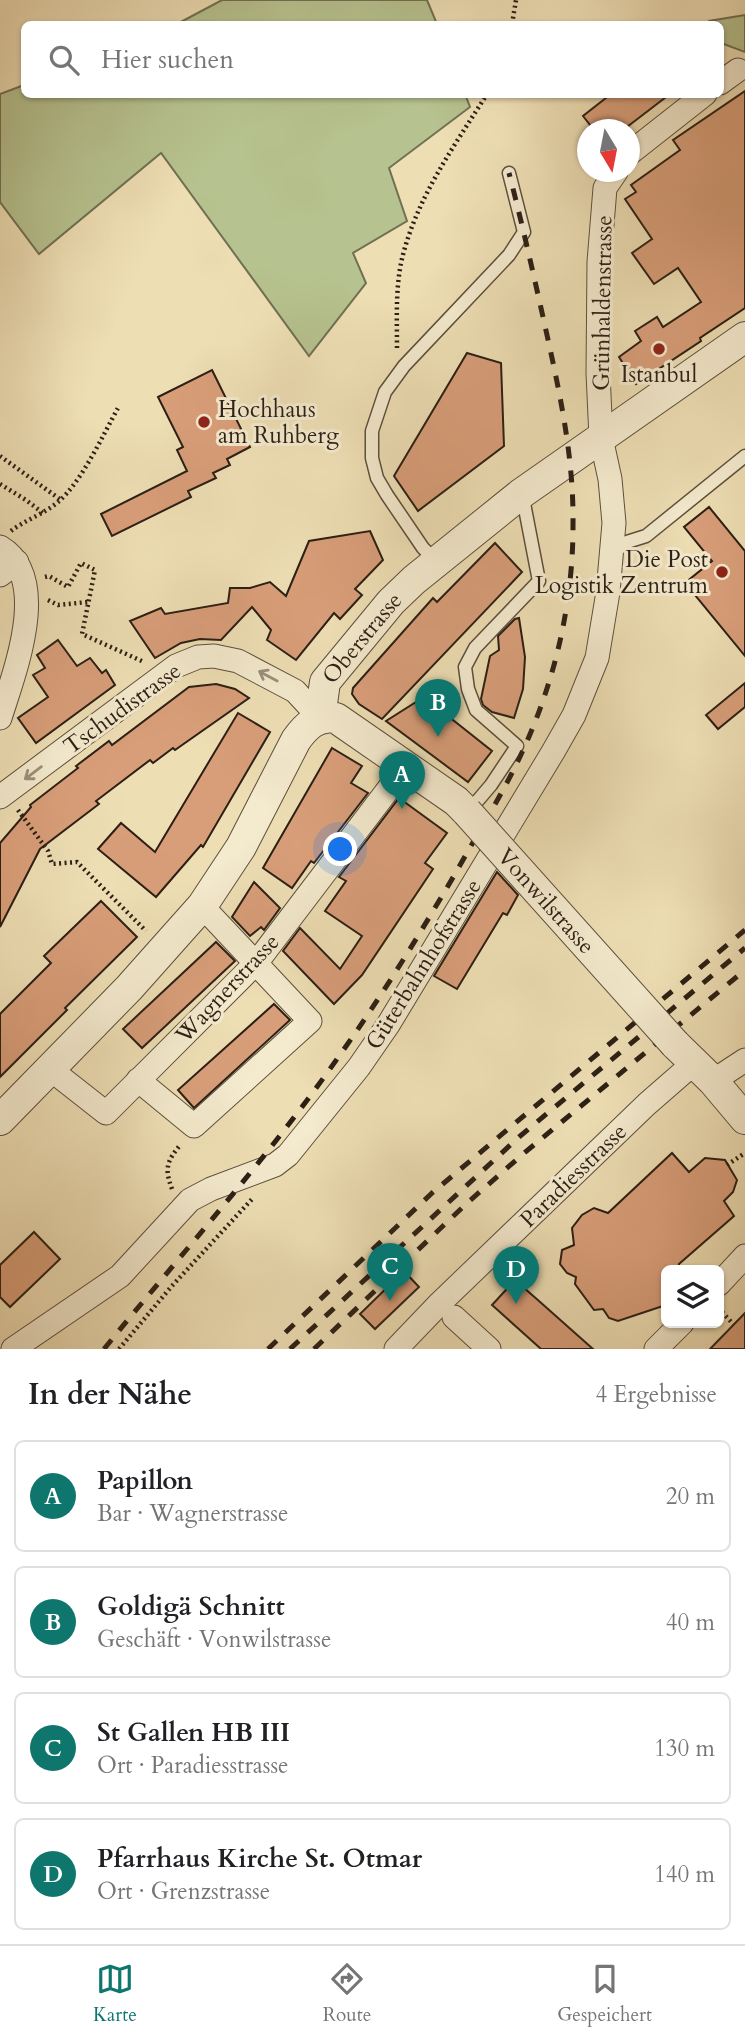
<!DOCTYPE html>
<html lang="de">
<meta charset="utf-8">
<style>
:root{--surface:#fff;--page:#f6f6f6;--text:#202124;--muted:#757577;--line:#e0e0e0;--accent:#0f766e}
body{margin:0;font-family:Cardo,serif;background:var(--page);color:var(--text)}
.controls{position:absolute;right:21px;bottom:21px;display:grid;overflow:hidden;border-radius:10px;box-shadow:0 2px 5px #0004}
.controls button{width:63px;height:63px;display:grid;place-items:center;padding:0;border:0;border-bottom:2px solid var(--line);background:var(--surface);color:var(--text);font:35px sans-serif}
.compass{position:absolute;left:577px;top:119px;width:63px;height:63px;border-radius:50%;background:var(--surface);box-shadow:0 2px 5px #0004;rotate:170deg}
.you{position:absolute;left:341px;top:850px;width:24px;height:24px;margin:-18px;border:5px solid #fff;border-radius:50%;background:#1a73e8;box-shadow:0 0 0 10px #1a73e833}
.badge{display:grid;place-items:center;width:46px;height:46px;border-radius:50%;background:var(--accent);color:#fff;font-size:23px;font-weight:700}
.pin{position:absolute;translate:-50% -58px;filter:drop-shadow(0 2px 4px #0008)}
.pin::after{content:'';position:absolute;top:37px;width:24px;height:21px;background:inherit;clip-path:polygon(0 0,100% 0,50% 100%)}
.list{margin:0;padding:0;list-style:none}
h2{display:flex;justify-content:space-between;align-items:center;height:91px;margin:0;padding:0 28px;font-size:30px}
h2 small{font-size:23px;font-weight:400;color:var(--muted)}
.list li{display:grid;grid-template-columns:46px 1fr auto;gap:21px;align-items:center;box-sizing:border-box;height:112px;margin:0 14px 14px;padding:0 14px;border:2px solid var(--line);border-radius:10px}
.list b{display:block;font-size:26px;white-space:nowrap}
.list p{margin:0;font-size:23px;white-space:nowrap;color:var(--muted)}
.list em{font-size:23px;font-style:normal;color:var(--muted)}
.icon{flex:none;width:38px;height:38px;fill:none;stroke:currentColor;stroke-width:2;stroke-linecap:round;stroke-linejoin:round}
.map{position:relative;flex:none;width:745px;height:1349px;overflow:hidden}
.search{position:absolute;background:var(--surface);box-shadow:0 2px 5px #0004;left:21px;right:21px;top:21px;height:77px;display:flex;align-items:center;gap:18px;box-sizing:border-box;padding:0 24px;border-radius:10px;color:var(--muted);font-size:26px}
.sheet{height:595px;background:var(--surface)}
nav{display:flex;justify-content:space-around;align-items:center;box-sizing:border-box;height:98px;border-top:2px solid var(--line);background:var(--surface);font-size:19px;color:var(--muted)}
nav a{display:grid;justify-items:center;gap:4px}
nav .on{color:var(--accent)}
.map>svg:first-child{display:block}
.green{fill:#b6c28f;stroke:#707052;stroke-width:2}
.building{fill:#d89e79;stroke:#2b1f15;stroke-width:2}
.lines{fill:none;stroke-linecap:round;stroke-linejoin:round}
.service-casing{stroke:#5c4f3d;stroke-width:15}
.minor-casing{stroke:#5c4f3d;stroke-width:25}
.tertiary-casing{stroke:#5c4f3d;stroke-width:32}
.path{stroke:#2b1f15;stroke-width:4.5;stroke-dasharray:2 3.5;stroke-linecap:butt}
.service{stroke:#f4eace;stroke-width:12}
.minor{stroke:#f4eace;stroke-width:23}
.tertiary{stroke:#f4eace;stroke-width:30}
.rail{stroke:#2b1f15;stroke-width:5;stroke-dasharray:12 12;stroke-linecap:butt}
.tertiary-bridge-casing{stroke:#5c4f3d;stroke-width:32;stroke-linecap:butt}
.tertiary-bridge{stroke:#f4eace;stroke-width:30}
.oneway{stroke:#9a8f7b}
.poi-dot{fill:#8f2418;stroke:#f4eace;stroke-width:2.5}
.labels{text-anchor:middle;stroke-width:6;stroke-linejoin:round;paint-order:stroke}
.street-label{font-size:23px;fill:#2b1f15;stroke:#f4eace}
.poi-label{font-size:23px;fill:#2b1f15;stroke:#f4eace}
</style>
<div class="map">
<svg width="745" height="1349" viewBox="0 0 745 1349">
<rect width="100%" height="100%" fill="#eedeb4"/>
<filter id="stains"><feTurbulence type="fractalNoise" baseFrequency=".00286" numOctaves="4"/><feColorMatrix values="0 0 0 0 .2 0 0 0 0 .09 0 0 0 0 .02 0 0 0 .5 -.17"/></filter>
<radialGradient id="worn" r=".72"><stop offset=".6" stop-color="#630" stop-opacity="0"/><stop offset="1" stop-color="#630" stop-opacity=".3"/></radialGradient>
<g class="green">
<path d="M222 0H427L437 24H177Z"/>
<path d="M745 15V52L721 43 720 24H708L709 21Z"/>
<path d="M24 85V94H465L470 107 389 168 407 221 353 253 366 283 309 356 161 153 39 254 0 202V94Z"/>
</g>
<g class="building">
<path d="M745 91V308L700 338 701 341 636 384 619 357 641 341 635 331 657 317 663 327 701 302 678 268 654 284 632 253 652 239 625 199 636 192 631 185 680 150 673 140Z"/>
<path d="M611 94H670L623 130H594L583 116Z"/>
<path d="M467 353 501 363 504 446 418 511 394 476Z"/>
<path d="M212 370 250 447 227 459 230 465 213 473 216 478 188 491 191 497 112 536 101 514 187 471 177 450 183 447 158 397Z"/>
<path d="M709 507 745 551V656L685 583 712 561 684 527Z"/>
<path d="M370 531 383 560 355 589 362 595 340 619 334 613 296 660 267 640 271 630 252 607 221 640 200 639 181 643 155 658 130 621 161 608 165 614 228 603 230 588H250L270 582 286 596 309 541Z"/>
<path d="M495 543 522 572 382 719 359 704 352 694 353 688 433 598 437 602Z"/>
<path d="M519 618 525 657 523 689 514 718 492 712 483 705 481 699 490 656 499 650 498 636 515 619Z"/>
<path d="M58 640 77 666 90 658 102 673 106 670 115 685 36 743 18 718 48 697 33 675 45 668 37 655Z"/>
<path d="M745 683V707L718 729 706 715Z"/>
<path d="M216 684 235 689 249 698 175 750 173 748 153 763 150 760 96 801 99 804 40 849 0 927V843L31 807 30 805 78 768 76 766 109 741 112 745 189 687Z"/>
<path d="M424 697 492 751 468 782 386 721Z"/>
<path d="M238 713 270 732 203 847 201 845 156 897 98 849 121 823 155 852Z"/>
<path d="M332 748 362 766 351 783 368 793 314 863 311 861 292 888 263 868Z"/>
<path d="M399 798 447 833 425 863 433 869 362 975 334 1004 283 951 300 928 340 969 362 936 325 911 346 881 339 877Z"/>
<path d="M497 872 518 895 507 915 503 913 457 989 434 976Z"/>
<path d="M254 882 280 908 264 930 261 927 250 936 232 917Z"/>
<path d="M101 901 137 937 65 1008 67 1010 0 1077V1014L51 963 44 956Z"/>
<path d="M216 942 235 961 142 1048 123 1029Z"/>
<path d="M274 1004 290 1020 194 1108 178 1090Z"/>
<path d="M672 1153 689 1172 705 1158 725 1160 737 1180 733 1192 724 1201 734 1216 679 1264V1270H666V1305L618 1321 609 1318 603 1309 594 1310 575 1284 576 1277 567 1273 560 1264 562 1250 574 1245 572 1228 582 1215 594 1208 608 1213Z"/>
<path d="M34 1232 60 1259 10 1307 0 1297V1265Z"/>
<path d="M404 1271 419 1287 375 1329 360 1314Z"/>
<path d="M515 1280 539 1301 593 1349H541L492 1305Z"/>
<path d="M745 1313V1349H710Z"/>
</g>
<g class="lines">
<defs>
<g id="service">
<path d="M611 547 646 536 745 456"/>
<path d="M436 561 423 548 387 495 377 478 372 458V431L385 392 404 366 509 255 524 232 509 173"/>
<path d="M468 812 491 785 517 746 476 710 468 689 465 667 475 648 539 581 522 493"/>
</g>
<g id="minor">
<path d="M720 83 738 70"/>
<path d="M630 153 705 94"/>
<path d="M0 547C52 578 14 673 0 718"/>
<path d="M0 575 17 562"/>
<path d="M0 797 176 666 198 657 214 656 238 661 295 691 320 718"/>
<path d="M50 1069 106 1113 257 962 406 766"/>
<path d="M138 1080 194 1126 310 1021 202 906"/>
<path d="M713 1081 745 1060"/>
<path d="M719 1284 745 1256"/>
<path d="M454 1317 489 1349"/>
<path d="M13 1349 120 1276 190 1200 211 1189 275 1165 288 1155 359 1067 388 1025 553 752 574 715 597 658 608 592 614 523 610 479 601 438 598 373 599 262 605 188 616 172"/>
<path d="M396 1349 440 1303 647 1104 694 1063"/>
<path d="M656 1349 682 1323"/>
</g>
<g id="tertiary">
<path id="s1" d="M320 718 325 682 391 602 414 580 522 493 745 337"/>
<path d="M675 1044 713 1081 745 1119"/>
<path d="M0 1120 129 988 202 906 241 847 296 740C306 726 317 715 336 718L456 801 467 812"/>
</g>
</defs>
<use href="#service" class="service-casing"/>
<use href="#minor" class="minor-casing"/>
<use href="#tertiary" class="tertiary-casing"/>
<g class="path">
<path d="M512 24 516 0"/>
<path d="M397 348C397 316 395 282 404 251 420 193 455 145 487 94"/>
<path d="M0 456 61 500"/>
<path d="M0 484 26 500 43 513"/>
<path d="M11 531C25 520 44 514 58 502 81 483 103 435 118 408"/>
<path d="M45 577 49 576 68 587 81 563 95 570 82 634 144 662"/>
<path d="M48 600 58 605 88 602"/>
<path d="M18 810 48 851 52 864 77 862 146 931"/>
<path d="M727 1165 745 1153"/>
<path d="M172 1189C164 1168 167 1161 181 1144"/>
<path d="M722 1312 734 1325"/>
<path d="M119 1349 171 1287 253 1198"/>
</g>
<use href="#service" class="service"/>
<use href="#minor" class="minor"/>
<use href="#tertiary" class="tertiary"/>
<g class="rail">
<path d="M104 1349C182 1253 266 1160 337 1059 380 999 418 937 455 874 480 829 508 786 528 739 557 672 573 599 573 526 574 461 561 398 547 335 535 281 523 227 509 173"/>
<path d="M268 1349 432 1193 745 930"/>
<path d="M290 1349 519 1137 745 948"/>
<path d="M314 1349 466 1204 523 1154 745 970"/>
</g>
<defs>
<g id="tertiary-bridge">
<path id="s2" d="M467 812 675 1044"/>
</g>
</defs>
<use href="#tertiary-bridge" class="tertiary-bridge-casing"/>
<use href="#tertiary-bridge" class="tertiary-bridge"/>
</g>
<defs><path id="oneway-shaft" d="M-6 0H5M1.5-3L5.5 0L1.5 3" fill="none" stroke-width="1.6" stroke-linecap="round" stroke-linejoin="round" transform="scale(1.75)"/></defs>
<g class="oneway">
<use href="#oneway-shaft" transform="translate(268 676) rotate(-152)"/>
<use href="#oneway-shaft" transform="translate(33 773) rotate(143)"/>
</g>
<g class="poi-dot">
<circle cx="659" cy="349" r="7"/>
<circle cx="204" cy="422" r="7"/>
<circle cx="722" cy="572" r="7"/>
</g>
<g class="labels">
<g class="street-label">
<text transform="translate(602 303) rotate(-89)" y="8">Grünhaldenstrasse</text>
<text dy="8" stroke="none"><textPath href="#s1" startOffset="94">Oberstrasse</textPath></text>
<text transform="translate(122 708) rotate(-36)" y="8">Tschudistrasse</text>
<text dy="8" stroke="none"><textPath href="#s2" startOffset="119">Vonwilstrasse</textPath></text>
<text transform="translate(423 964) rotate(-58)" y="8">Güterbahnhofstrasse</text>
<text transform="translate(227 988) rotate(-47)" y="8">Wagnerstrasse</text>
<text transform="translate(573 1175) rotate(-44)" y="8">Paradiesstrasse</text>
</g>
<g class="poi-label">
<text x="659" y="382">Istanbul</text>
<text x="218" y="417" text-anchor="start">Hochhaus<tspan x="218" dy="26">am Ruhberg</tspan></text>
<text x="708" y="567" text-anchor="end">Die Post<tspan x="708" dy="26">Logistik Zentrum</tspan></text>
</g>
</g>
<rect width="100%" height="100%" filter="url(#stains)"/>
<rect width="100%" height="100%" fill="url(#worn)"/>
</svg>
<div class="controls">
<button><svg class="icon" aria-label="layers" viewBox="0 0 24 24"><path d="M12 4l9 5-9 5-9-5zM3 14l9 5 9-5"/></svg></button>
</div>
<svg class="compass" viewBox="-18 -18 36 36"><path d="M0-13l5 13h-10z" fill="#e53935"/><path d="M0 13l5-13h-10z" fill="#757577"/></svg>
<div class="you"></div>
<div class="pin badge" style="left:402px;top:809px">A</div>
<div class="pin badge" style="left:438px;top:737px">B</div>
<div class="pin badge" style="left:390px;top:1301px">C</div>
<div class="pin badge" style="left:516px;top:1304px">D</div>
<div class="search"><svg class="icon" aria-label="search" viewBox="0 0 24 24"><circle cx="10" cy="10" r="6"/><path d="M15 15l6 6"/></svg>Hier suchen</div>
</div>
<section class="sheet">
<h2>In der Nähe<small>4 Ergebnisse</small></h2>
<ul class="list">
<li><span class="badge">A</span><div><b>Papillon</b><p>Bar · Wagnerstrasse</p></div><em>20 m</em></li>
<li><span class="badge">B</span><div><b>Goldigä Schnitt</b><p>Geschäft · Vonwilstrasse</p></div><em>40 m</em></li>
<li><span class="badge">C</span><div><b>St Gallen HB III</b><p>Ort · Paradiesstrasse</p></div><em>130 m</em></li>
<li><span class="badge">D</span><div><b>Pfarrhaus Kirche St. Otmar</b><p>Ort · Grenzstrasse</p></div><em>140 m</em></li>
</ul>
</section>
<nav>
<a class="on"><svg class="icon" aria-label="map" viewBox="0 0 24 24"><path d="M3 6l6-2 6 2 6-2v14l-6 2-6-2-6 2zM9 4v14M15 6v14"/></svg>Karte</a>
<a><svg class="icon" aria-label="directions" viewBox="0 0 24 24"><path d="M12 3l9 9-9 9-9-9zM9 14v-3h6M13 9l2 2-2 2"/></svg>Route</a>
<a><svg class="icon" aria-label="saved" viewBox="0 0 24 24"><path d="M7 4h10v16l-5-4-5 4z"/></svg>Gespeichert</a>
</nav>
